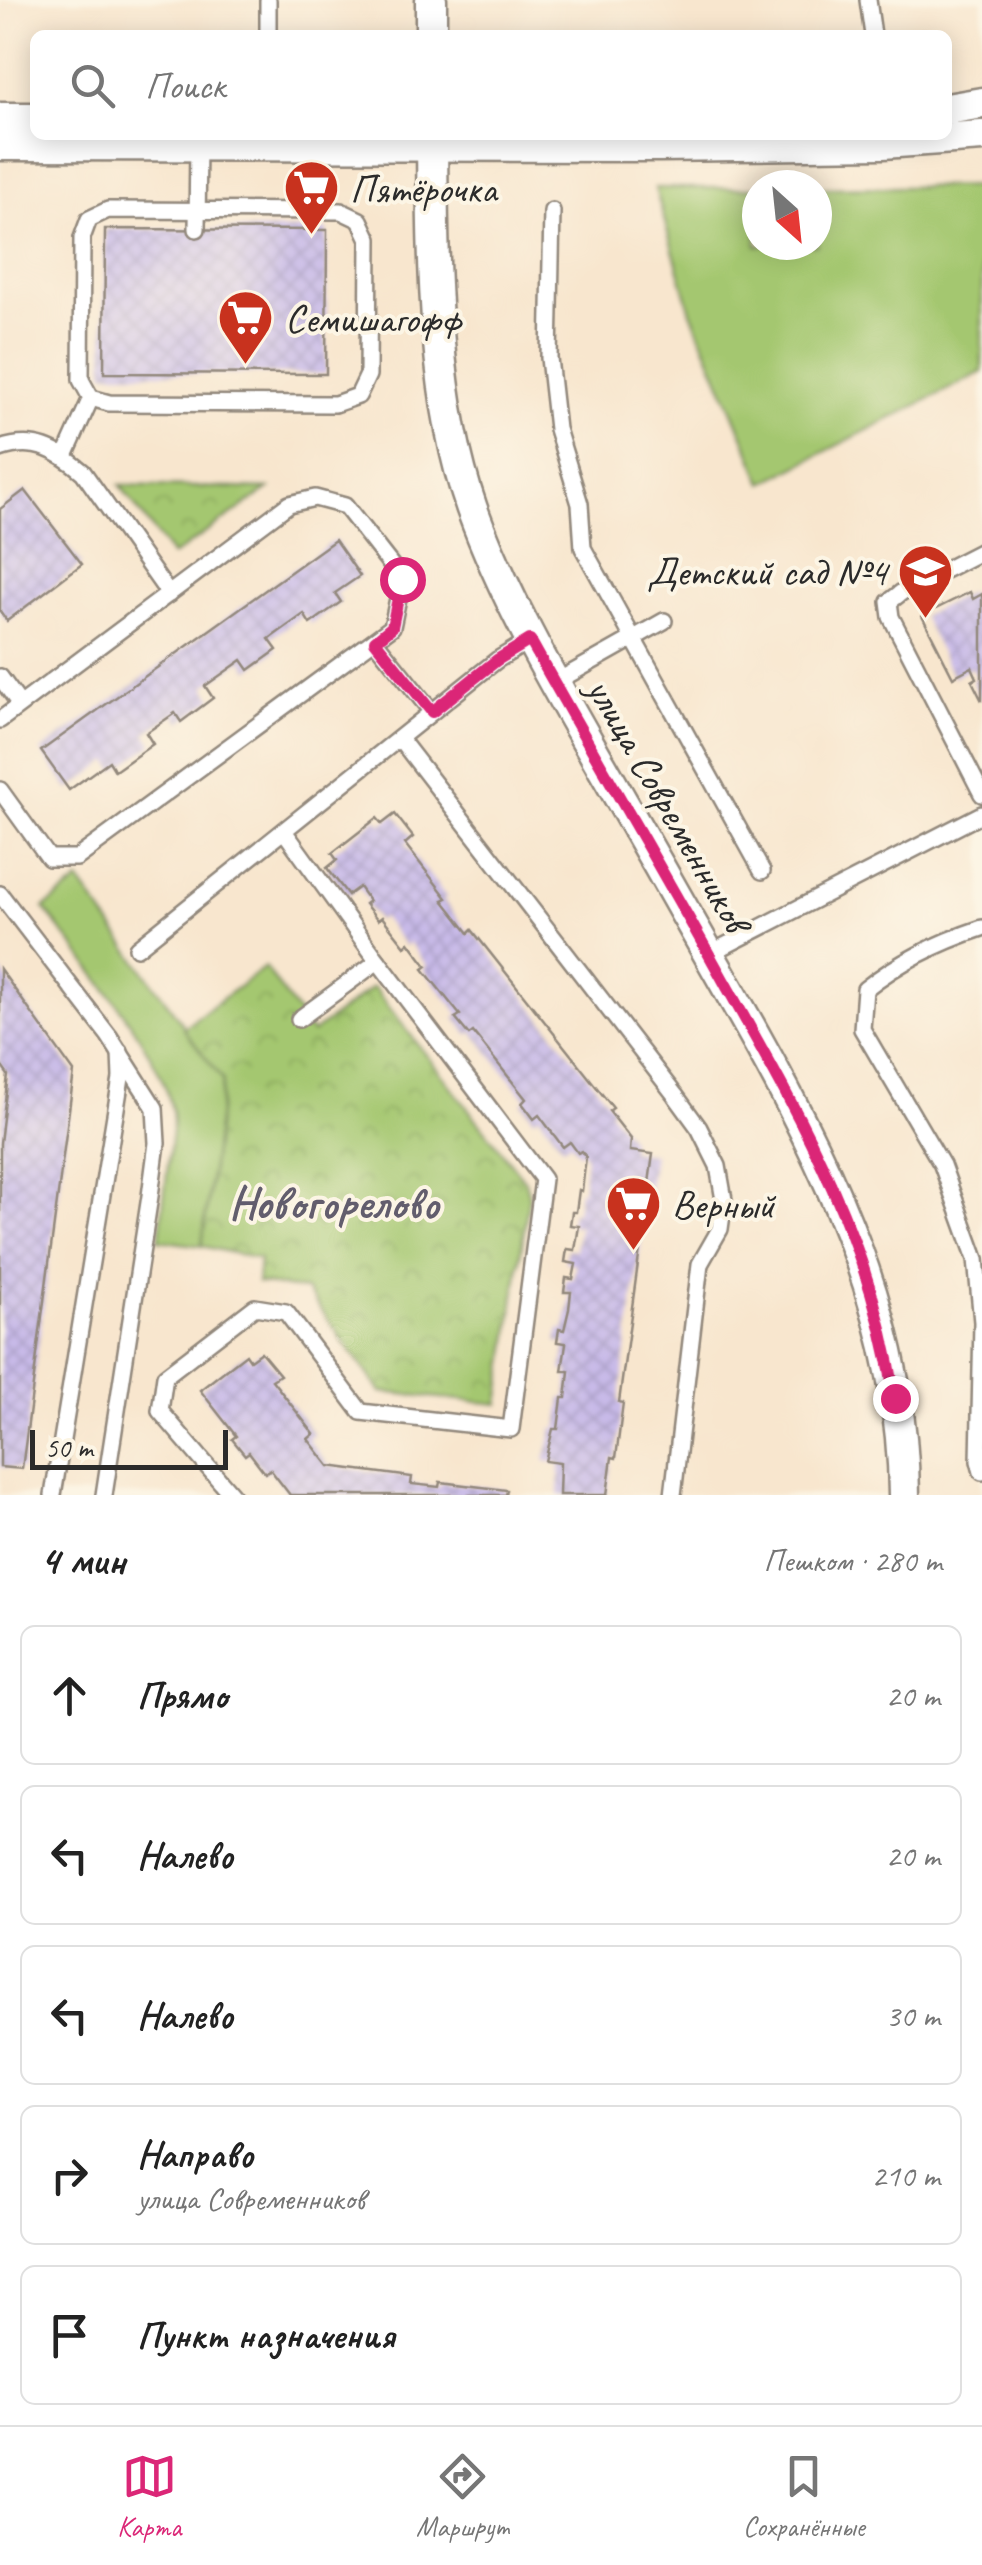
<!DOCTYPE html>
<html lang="ru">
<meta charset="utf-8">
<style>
:root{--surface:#fff;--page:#f6f6f6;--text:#222;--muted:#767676;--line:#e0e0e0;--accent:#db2777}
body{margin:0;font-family:Caveat,sans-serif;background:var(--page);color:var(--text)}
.compass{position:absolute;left:742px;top:170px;width:90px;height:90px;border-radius:50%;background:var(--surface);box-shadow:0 5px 25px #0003;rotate:153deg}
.scale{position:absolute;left:30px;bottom:25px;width:198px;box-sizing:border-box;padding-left:10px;border:5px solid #2b2b2b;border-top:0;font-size:28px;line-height:35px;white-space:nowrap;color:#2b2b2b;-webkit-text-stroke:8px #fcf5e5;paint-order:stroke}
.stop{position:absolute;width:30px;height:30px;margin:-22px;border:8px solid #db2777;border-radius:50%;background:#fff}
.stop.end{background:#db2777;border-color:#fff;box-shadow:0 2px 10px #0008}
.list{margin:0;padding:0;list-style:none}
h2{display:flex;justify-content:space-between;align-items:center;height:130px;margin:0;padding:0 40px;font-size:42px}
h2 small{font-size:32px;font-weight:400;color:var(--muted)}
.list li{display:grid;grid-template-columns:65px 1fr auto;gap:30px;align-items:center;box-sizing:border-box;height:140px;margin:0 20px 20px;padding:0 20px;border:2px solid var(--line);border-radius:15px}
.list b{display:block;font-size:38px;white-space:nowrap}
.list p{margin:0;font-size:32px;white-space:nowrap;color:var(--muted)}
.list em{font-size:32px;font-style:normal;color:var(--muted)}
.icon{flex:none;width:55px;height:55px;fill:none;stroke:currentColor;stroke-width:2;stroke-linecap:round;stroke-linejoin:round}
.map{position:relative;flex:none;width:982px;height:1495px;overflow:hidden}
.search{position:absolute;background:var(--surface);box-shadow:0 5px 25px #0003;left:30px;right:30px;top:30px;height:110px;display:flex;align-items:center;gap:25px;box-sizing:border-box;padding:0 35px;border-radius:15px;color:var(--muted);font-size:38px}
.sheet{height:930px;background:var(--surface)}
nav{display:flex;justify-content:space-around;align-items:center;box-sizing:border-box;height:140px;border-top:2px solid var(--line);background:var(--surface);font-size:28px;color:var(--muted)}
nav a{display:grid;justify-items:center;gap:5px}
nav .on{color:var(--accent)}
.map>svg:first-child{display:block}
.grass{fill:#a4c770;stroke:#68794e;stroke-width:2.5}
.park{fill:url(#park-crowns);stroke:#68794e;stroke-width:2.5}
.building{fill:url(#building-cross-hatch)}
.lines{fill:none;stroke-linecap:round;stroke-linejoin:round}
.lane-casing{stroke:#92887c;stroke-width:20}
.street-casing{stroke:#92887c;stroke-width:35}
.lane{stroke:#fff;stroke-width:15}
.street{stroke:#fff;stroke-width:30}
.route{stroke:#db2777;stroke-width:12}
.labels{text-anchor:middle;stroke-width:8;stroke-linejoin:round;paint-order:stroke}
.poi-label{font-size:40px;fill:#2b2b2b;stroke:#fcf5e5;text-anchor:start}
.street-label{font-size:40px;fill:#2b2b2b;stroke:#fcf5e5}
.quarter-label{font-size:45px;font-weight:bold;fill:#625d6d;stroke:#fcf5e5}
</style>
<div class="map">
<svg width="982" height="1495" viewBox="0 0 982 1495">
<defs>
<pattern id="park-crowns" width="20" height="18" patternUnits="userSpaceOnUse" patternTransform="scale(2.5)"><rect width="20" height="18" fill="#a4c770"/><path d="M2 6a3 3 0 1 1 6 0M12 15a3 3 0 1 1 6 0" fill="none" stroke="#8dab61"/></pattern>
<pattern id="building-cross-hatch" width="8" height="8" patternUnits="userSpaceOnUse" patternTransform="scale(2.5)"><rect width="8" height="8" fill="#c8bae8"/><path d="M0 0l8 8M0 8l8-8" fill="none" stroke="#aca0c7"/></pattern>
</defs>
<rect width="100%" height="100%" fill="#fcf5e5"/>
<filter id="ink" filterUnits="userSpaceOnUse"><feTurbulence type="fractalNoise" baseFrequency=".01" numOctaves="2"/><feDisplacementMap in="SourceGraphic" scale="20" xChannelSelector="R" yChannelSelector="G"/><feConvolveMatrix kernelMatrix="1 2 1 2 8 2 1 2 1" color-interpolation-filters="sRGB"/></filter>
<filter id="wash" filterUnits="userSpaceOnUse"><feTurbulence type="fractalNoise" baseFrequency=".0048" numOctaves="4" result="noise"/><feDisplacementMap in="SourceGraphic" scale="40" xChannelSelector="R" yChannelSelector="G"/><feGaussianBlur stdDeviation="2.25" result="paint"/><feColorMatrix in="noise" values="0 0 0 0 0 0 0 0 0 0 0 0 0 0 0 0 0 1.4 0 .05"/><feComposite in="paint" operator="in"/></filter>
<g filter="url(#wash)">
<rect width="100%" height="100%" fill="#f8e6ce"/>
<g class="grass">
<path d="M982 186V372L763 483 691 312 655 188H757V245H817V188Z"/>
<path d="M79 881 223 1080 202 1246 159 1240 173 1122C172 1061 81 958 44 908Z"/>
</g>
<g class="park">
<path d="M120 485 269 489 172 556Z"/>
<path d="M265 967 312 1033 373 987 525 1181 529 1196 499 1404 381 1392 306 1290 257 1283 259 1259 202 1246 223 1080 183 1028Z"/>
</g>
<g id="blocks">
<g class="building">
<path d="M105 229 327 230 326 374 104 373Z"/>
<path d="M25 490 82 564 7 621 0 611V509Z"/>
<path d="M335 540 360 576 335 593 341 602 310 624 304 614 269 639 277 650 249 670 242 660 205 686 213 698 181 722 175 713 146 733 153 744 115 771 109 761 69 790 41 751Z"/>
<path d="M970 592 973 599 982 594V701L972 681 977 678 972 667 953 677 922 616Z"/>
<path d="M395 814 413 837 405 844 447 898 443 900 469 933 472 930 613 1108 609 1111 631 1139 630 1151 653 1154 619 1402 623 1403 616 1458 612 1457 607 1495H559L560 1463 545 1461 553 1429H558L562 1398H566L569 1371H562L566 1343 557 1342 559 1329 564 1330 569 1309 571 1292H564L566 1278 573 1279 576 1264 565 1262 567 1249 575 1250 579 1226 570 1225 572 1212H576L579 1190 582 1191 586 1157 582 1151 578 1153 570 1142 563 1147 539 1115 534 1119 522 1103 526 1099 473 1032 469 1035 455 1018 460 1015 423 969 427 966 409 942 405 946 382 917 378 920 365 904 369 901 359 887 348 895 327 868 337 860 332 853 377 818 382 824Z"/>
<path d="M0 969 74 1072 22 1469 0 1467V1143L8 1075 0 1064Z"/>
<path d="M261 1352 280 1375 272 1380 314 1434 308 1439 329 1466 412 1477 411 1484 439 1487 440 1482 507 1490 506 1495H290L270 1469 265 1473 249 1452 245 1455 232 1439 236 1436 200 1390 246 1354 250 1360Z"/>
</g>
</g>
</g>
<g filter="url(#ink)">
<use href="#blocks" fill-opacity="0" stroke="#92887c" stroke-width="2.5"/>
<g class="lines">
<defs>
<g id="lane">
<path d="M268 0V35"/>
<path d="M868 0 873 35"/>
<path d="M108 210 341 211 360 220 369 239 368 375 358 396 335 404 109 403 91 398 81 380 82 238 89 219Z"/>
<path d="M552 211 549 358 557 429 580 504 583 548 762 871"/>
<path d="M197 229 198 143"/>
<path d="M0 449C34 437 57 450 83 472L169 594"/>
<path d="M65 456 91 398"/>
<path d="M982 551 902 592 889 602 891 617 982 794"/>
<path d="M375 641 432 712"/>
<path d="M0 677 19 703"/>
<path d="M554 683 664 621"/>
<path d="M0 720 289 504 315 498 345 506 402 579 392 627 77 858H49L0 790"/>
<path d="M400 739 675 1095 699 1128 718 1166 724 1200 720 1229 700 1264 673 1495"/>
<path d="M0 894 109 1036 155 1108 157 1143 150 1196 104 1495"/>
<path d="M982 928C940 942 900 961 865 989L862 1029 942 1165 976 1259 982 1322 979 1461 982 1472"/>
<path d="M137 948 497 660 530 640"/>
<path d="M709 954 982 814"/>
<path d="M299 1019 378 961"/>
<path d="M53 1495 121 1078 120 1052"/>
<path d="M232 1495 160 1411 165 1376 255 1307 286 1312 361 1412 511 1429 543 1179 378 961 284 831"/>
</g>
<g id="street">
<path d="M431 0V35"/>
<path d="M947 109 982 103"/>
<path d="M0 118H35"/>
<path d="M432 135C433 253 432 396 472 509 505 599 553 681 601 765 651 852 701 940 750 1027 832 1173 903 1324 904 1495"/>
<path d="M0 145 659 146 883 143 982 136"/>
</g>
</defs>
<use href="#lane" class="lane-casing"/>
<use href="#street" class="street-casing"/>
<use href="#lane" class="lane"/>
<use href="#street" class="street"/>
</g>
</g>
<g class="lines" filter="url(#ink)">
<path class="route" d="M402 579 392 627 375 641 432 712 497 660 530 640C594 755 662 869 726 985 803 1122 871 1240 895 1398"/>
</g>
<defs>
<symbol id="supermarket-pin" viewBox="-11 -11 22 30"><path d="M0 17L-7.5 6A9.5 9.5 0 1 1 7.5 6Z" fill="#c8321e" stroke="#fcf5e5"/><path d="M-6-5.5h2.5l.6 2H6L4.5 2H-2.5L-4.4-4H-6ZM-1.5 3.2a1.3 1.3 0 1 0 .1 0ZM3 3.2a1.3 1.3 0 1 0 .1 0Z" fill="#fff"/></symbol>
<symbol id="school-pin" viewBox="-11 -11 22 30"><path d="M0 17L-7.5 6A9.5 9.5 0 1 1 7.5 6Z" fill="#c8321e" stroke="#fcf5e5"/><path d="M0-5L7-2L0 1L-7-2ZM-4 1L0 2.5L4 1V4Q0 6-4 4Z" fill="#fff"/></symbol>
</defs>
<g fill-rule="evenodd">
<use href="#supermarket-pin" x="280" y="156" width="63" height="86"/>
<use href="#supermarket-pin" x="214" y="286" width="63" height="86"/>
<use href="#school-pin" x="894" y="540" width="63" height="86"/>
<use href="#supermarket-pin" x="602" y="1172" width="63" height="86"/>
</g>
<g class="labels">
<g class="poi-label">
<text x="350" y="202">Пятёрочка</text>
<text x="285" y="332">Семишагофф</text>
<text x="887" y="585" text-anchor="end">Детский сад №4</text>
<text x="672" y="1218">Верный</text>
</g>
<g class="street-label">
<text transform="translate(669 804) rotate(60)" y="14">улица Современников</text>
</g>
<g class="quarter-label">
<text x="334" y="1218">Новогорелово</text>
</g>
</g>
</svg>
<svg class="compass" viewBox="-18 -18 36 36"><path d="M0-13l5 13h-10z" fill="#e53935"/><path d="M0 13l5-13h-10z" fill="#767676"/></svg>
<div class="scale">50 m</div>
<div class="stop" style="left:402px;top:579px"></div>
<div class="stop end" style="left:895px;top:1398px"></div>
<div class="search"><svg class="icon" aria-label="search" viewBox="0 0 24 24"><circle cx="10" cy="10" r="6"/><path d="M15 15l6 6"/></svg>Поиск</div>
</div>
<section class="sheet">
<h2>4 мин<small>Пешком · 280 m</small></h2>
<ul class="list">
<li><svg class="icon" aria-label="ahead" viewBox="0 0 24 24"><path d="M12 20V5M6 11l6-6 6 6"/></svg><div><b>Прямо</b></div><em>20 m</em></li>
<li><svg class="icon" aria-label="left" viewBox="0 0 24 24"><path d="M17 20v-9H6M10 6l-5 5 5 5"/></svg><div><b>Налево</b></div><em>20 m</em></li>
<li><svg class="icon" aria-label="left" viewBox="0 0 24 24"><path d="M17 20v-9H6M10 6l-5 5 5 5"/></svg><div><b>Налево</b></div><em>30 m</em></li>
<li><svg class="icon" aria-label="right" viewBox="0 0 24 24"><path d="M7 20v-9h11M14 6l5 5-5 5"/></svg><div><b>Направо</b><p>улица Современников</p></div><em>210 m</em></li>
<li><svg class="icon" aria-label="arrive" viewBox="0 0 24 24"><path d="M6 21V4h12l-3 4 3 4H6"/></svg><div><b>Пункт назначения</b></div></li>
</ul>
</section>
<nav>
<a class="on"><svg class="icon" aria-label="map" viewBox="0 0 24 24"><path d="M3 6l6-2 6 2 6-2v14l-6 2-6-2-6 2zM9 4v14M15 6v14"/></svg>Карта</a>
<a><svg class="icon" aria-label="directions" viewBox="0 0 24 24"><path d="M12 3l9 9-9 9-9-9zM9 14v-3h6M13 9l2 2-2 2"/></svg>Маршрут</a>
<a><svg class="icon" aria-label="saved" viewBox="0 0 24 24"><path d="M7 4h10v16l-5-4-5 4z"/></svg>Сохранённые</a>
</nav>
